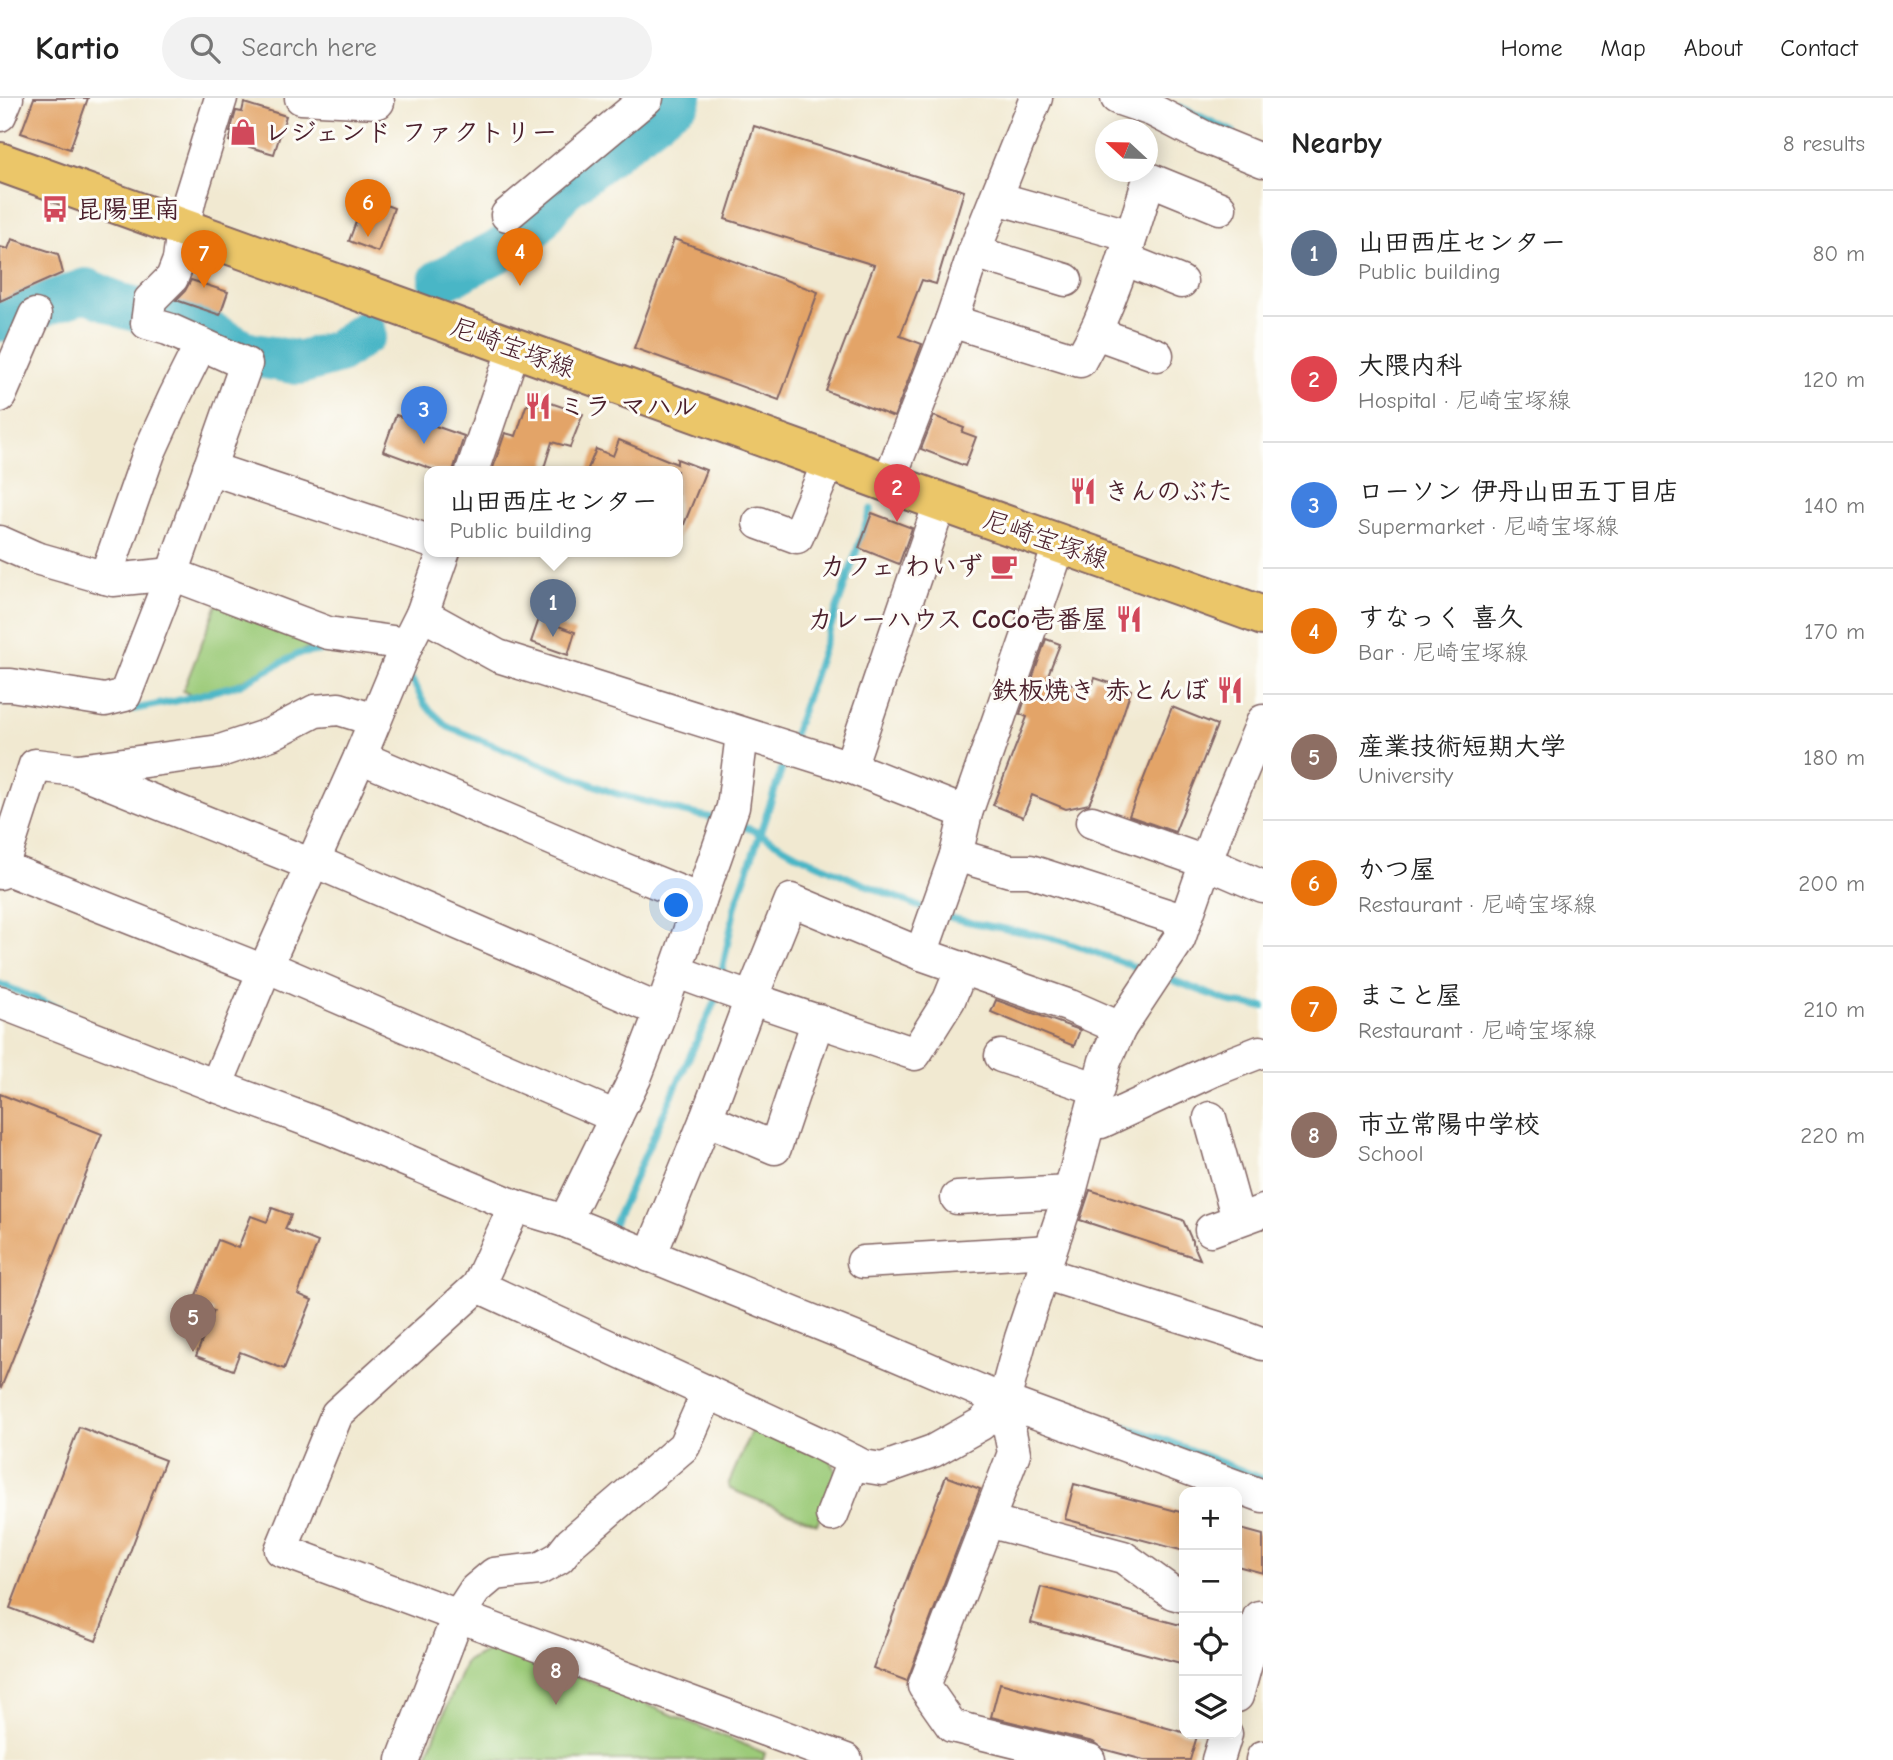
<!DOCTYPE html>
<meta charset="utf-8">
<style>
:root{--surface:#fff;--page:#f2f2f2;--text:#222;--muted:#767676;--line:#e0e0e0;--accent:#1a73e8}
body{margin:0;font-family:"Comic Neue","Klee One",sans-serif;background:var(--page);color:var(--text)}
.controls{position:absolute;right:21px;bottom:21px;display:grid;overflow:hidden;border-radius:14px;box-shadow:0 4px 18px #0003}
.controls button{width:63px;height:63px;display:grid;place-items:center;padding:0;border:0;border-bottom:2px solid var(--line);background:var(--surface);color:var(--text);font:35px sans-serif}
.compass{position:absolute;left:1095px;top:21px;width:63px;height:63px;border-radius:50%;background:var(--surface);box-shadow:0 4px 18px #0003;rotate:292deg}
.you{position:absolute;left:677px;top:808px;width:24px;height:24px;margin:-18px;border:5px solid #fff;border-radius:50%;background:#1a73e8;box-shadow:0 0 0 10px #1a73e833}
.badge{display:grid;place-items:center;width:46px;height:46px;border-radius:50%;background:var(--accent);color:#fff;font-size:23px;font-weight:700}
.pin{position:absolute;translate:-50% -58px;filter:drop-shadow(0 2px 4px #0008)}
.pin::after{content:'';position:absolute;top:37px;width:24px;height:21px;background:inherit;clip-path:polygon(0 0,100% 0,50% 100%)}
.popup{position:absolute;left:424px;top:368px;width:259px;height:91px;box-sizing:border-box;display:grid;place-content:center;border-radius:14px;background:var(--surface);filter:drop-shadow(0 2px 5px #0005);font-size:23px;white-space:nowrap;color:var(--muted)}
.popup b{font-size:26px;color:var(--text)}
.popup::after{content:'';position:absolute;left:50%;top:100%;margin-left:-14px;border:14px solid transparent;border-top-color:var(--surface)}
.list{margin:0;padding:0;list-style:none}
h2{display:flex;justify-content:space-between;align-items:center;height:91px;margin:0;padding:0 28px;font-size:30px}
h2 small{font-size:23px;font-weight:400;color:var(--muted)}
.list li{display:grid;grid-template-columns:46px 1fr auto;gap:21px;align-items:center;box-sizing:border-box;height:126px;padding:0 28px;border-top:2px solid var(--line)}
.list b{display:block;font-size:26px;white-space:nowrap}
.list p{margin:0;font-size:23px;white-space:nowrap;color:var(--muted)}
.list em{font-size:23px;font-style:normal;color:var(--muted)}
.icon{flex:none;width:38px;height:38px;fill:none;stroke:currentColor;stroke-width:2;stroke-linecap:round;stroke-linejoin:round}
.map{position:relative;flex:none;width:1263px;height:1662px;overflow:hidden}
header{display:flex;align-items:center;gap:42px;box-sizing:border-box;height:98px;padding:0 35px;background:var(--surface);border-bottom:2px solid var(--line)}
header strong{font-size:33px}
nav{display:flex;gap:38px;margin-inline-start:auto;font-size:24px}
.search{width:490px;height:63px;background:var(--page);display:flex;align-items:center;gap:18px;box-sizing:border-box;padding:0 24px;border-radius:38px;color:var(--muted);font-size:26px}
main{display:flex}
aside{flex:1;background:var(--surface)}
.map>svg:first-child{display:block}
.green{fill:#9ccb79;stroke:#737552;stroke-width:2}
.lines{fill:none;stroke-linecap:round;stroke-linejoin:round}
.stream{stroke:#4ab6c6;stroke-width:7}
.river{stroke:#4ab6c6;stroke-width:44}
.building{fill:#e3a468}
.minor-casing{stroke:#846665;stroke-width:35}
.major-casing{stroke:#846665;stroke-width:42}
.minor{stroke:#fff;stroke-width:32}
.major{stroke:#ebc669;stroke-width:38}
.labels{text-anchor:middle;stroke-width:6;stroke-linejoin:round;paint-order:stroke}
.poi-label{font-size:26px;font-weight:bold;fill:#4a1f2b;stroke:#fdfcf7;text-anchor:start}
.street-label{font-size:26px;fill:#4a1f2b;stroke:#fdfcf7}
</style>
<header>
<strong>Kartio</strong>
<div class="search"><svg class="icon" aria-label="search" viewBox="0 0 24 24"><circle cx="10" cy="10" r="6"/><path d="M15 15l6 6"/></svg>Search here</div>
<nav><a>Home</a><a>Map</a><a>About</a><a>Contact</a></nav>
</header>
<main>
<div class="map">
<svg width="1263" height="1662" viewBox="0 0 1263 1662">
<rect width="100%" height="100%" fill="#fdfcf7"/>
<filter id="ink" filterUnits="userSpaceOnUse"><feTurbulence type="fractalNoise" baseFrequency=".0143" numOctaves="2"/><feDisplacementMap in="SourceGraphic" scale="14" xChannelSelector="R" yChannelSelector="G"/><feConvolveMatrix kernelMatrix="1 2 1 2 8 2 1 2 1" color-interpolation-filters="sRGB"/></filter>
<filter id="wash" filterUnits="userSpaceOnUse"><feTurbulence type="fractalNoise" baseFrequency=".00686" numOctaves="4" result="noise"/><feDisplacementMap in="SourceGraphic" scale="28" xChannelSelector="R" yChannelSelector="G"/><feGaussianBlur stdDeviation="1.57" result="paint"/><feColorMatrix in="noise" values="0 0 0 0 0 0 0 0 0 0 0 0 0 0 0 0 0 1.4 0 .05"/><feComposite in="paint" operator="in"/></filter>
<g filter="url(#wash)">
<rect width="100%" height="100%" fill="#f1e9d1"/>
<g class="green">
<path d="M219 501 318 545 239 584 191 597 183 593Z"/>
<path d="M755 1324 831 1362 837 1376 817 1426 730 1391 728 1387Z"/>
<path d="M500 1546 765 1655 763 1662H425L466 1563Z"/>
</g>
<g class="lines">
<g class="stream">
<path d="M1180 9 1233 34"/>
<path d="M403 574 412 582 425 607 448 629 614 695 684 714 719 721"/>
<path d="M0 603 20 604"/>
<path d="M123 611H135L176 603 241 586 298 556 338 550"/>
<path d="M792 642 871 411"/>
<path d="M734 726 753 732 798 757 854 782 927 812"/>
<path d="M942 817C979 829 1020 831 1058 842 1089 851 1119 864 1149 874"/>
<path d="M1164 879 1233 905 1263 909"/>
<path d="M720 883 735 809 787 656"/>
<path d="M0 886 61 911"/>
<path d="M611 1132 717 898"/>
<path d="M1048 1303 1160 1340 1263 1381"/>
</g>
<g class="river">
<path d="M440 183 498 153 533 129 562 92 680 0"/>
<path d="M0 222 86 192 125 209 167 219 208 234 248 256 299 265 338 254 365 235"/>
</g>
</g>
<g id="blocks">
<g class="building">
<path d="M34 0H88L70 51 21 35Z"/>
<path d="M244 5 286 18 274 56 229 43 232 34H230L236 13 242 14Z"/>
<path d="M754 28 964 93 936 186 922 182 900 238 922 246 894 319 826 293 874 167 725 121Z"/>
<path d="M365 99 394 110 378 154 349 143Z"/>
<path d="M12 141 58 156 63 175 0 203V149L8 151Z"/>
<path d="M674 141 818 194 779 302 634 250Z"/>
<path d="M191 182 228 194 220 217 176 202 185 193Z"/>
<path d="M539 301 583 316 570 349 552 344 543 373H492L505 335 516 338 526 308Z"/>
<path d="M396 317 411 322 412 320 464 338 453 373H437L383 353Z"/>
<path d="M934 318 964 330 962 334 976 339 965 368 921 351Z"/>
<path d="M619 342 677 366V361L706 372 678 441 677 373H587L596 351 613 358Z"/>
<path d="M872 415 912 430 899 466 859 450Z"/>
<path d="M539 521 575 534 568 557 531 544Z"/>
<path d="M1046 541 1060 546 1048 577 1090 593 1095 580 1131 592 1106 668 1089 706 1066 711 1032 697 1023 719 993 707 1027 619 1020 616Z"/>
<path d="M1172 609 1217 627 1175 734 1129 718Z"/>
<path d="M996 902 1080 932 1074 948 991 914Z"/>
<path d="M0 996 102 1036 1 1290 0 1289Z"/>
<path d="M1090 1092 1183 1122 1200 1161 1080 1122Z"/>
<path d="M272 1110 291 1117 285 1131 318 1144 298 1196 312 1202 284 1271 240 1254 233 1272 196 1258 214 1213 193 1205 218 1142 238 1150 251 1118 267 1124Z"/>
<path d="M79 1329 165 1362 96 1543 10 1510Z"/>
<path d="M946 1378 980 1391 907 1583 873 1570Z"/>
<path d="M1074 1386 1184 1415V1453L1065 1421Z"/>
<path d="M1237 1430 1263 1437V1475L1237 1468Z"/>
<path d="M1041 1489 1184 1528V1566L1031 1525Z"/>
<path d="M1000 1585 1197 1638 1190 1662H1144L1103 1651 1093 1644 991 1619Z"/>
</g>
</g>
</g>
<g filter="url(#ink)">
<use href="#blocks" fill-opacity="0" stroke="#846665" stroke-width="2"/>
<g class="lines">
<defs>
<g id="minor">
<path d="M301 0 378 4"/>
<path d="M1117 0 1152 12 1204 39 1263 63"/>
<path d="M0 17 7 0"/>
<path d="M997 100 1131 138"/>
<path d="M507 117 647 0"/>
<path d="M974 154 1066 182"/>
<path d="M1124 161 1181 184"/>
<path d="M951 223 1080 263C1112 207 1130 143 1149 81L1220 110"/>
<path d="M1096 235 1157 257"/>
<path d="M0 298 35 217"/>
<path d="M209 370 429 443"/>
<path d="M472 373 514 250"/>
<path d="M888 385 951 223 974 154 1036 0"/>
<path d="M759 425 797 439 829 363"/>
<path d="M0 444 36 460 113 482 172 476 328 535 407 546"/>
<path d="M105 480 149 355 175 298 201 246"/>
<path d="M422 516 498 558 850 669 966 715"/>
<path d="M0 587H11L105 602 125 597 172 476 246 266 168 231 147 225 150 202 172 180 179 162 183 130 190 100 221 0"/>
<path d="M360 659 606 764 700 802"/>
<path d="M850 669 940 405"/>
<path d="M78 672 220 653 271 636 315 613 339 611 375 622"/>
<path d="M1092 724 1205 764 1263 789"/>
<path d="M956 757 1010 773H1030L1185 823"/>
<path d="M314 763 661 913"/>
<path d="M2 769 264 873"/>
<path d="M0 775 35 667 76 672 312 767"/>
<path d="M921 856 956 757 966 715 1060 445"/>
<path d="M266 868 616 1019"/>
<path d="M675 873C754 903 835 928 915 956L949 902 962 870"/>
<path d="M0 904 216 988 329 1030 515 1108 565 1123 887 1253 1004 1303 1263 1398"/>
<path d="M1001 958 1098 991"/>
<path d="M216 988 264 873 360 659 407 546 422 516 444 453"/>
<path d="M1210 1020 1238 1121"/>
<path d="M706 1021 775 1050 818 922"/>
<path d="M1089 1021 1101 1024 1211 973 1260 954"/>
<path d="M957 1100 1070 1094"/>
<path d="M515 1108 478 1188 337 1316 281 1452 846 1662"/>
<path d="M565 1123 635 980 661 913 733 709 742 636"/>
<path d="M1211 1132 1263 1113"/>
<path d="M650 1158 706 1021 751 901 791 802 921 856 1070 908 1120 930"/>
<path d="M863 1164 1050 1153"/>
<path d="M1043 1175 1231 1234 1263 1246"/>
<path d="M478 1188 818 1345 863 1368 882 1371 933 1353 981 1326 1004 1303"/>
<path d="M832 1417 853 1363"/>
<path d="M988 1423 1123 1459 1173 1495 1184 1498"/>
<path d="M1237 1598 1259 1519"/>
<path d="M403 1662 458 1518 475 1492 494 1476 539 1471 559 1460 571 1445 684 1348 708 1294"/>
<path d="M1089 1662 952 1628 924 1588 1014 1355 1004 1303 1021 1240 1070 1094 1105 963 1120 930 1179 841 1217 733 1263 623"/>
<path d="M1218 1662 1226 1636"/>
<path d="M1262 1662 1263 1659"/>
</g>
<path id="major" d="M0 64 829 363C973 417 1119 465 1263 518"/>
</defs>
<use href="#minor" class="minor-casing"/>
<use href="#major" class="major-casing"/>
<use href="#minor" class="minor"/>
<use href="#major" class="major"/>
</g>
</g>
<defs>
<symbol id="shop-bare" viewBox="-9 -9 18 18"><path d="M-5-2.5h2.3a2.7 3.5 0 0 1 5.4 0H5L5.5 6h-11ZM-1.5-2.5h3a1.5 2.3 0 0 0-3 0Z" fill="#d1495b" stroke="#fdfcf7" stroke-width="2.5" paint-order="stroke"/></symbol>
<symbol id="bus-bare" viewBox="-9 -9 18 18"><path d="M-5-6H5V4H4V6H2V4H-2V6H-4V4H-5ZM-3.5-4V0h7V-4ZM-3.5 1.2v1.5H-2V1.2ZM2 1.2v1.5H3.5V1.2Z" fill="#d1495b" stroke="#fdfcf7" stroke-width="2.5" paint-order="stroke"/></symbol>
<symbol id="restaurant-bare" viewBox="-9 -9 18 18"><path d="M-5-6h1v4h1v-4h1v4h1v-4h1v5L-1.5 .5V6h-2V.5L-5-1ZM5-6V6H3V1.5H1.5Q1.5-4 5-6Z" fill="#d1495b" stroke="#fdfcf7" stroke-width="2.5" paint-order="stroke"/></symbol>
<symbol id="cafe-bare" viewBox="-9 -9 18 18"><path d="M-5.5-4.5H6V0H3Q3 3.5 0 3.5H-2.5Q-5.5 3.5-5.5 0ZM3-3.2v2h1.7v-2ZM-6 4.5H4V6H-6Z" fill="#d1495b" stroke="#fdfcf7" stroke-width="2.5" paint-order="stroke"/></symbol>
</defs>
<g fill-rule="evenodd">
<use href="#shop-bare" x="224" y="15" width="38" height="38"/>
<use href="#bus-bare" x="36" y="92" width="38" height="38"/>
<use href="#restaurant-bare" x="519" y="289" width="38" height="38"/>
<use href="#restaurant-bare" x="1064" y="374" width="38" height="38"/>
<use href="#cafe-bare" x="985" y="449" width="38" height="38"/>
<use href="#restaurant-bare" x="1110" y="502" width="38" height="38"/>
<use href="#restaurant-bare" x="1211" y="573" width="38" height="38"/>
</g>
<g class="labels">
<g class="poi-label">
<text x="264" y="43">レジェンド ファクトリー</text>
<text x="76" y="120">昆陽里南</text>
<text x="559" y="317">ミラ マハル</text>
<text x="1104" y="402">きんのぶた</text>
<text x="983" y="477" text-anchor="end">カフェ わいず</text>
<text x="1108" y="530" text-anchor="end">カレーハウス CoCo壱番屋</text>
<text x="1209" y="601" text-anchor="end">鉄板焼き 赤とんぼ</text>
</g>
<g class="street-label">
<text transform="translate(513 249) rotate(20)" y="9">尼崎宝塚線</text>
<text transform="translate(1046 441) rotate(19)" y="9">尼崎宝塚線</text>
</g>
</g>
</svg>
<div class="controls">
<button>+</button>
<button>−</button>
<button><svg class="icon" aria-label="locate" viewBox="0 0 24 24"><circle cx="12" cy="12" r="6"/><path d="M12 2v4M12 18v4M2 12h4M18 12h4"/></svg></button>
<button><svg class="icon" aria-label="layers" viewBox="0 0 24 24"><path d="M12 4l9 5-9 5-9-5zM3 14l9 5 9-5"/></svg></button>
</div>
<svg class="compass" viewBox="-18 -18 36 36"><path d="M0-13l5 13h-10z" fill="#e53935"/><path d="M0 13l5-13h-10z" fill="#767676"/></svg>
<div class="you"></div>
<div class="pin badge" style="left:553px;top:539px;background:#5c6f8a">1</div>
<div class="popup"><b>山田西庄センター</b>Public building</div>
<div class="pin badge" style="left:897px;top:424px;background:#e0444e">2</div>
<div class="pin badge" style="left:424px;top:346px;background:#3f7fe0">3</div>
<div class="pin badge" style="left:520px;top:188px;background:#e8710a">4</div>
<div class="pin badge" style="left:193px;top:1254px;background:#8d6e63">5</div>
<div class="pin badge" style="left:368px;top:139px;background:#e8710a">6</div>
<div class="pin badge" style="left:204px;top:190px;background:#e8710a">7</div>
<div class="pin badge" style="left:556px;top:1607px;background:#8d6e63">8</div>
</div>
<aside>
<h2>Nearby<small>8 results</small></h2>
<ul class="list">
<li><span class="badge" style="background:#5c6f8a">1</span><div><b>山田西庄センター</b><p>Public building</p></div><em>80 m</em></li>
<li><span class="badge" style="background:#e0444e">2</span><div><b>大隈内科</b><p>Hospital · 尼崎宝塚線</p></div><em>120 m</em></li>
<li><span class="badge" style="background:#3f7fe0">3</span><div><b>ローソン 伊丹山田五丁目店</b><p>Supermarket · 尼崎宝塚線</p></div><em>140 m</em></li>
<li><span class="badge" style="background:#e8710a">4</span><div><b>すなっく 喜久</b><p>Bar · 尼崎宝塚線</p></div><em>170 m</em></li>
<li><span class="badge" style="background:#8d6e63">5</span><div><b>産業技術短期大学</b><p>University</p></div><em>180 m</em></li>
<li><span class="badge" style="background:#e8710a">6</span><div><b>かつ屋</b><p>Restaurant · 尼崎宝塚線</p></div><em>200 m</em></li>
<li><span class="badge" style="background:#e8710a">7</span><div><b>まこと屋</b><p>Restaurant · 尼崎宝塚線</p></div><em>210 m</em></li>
<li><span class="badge" style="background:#8d6e63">8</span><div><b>市立常陽中学校</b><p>School</p></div><em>220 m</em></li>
</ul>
</aside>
</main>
